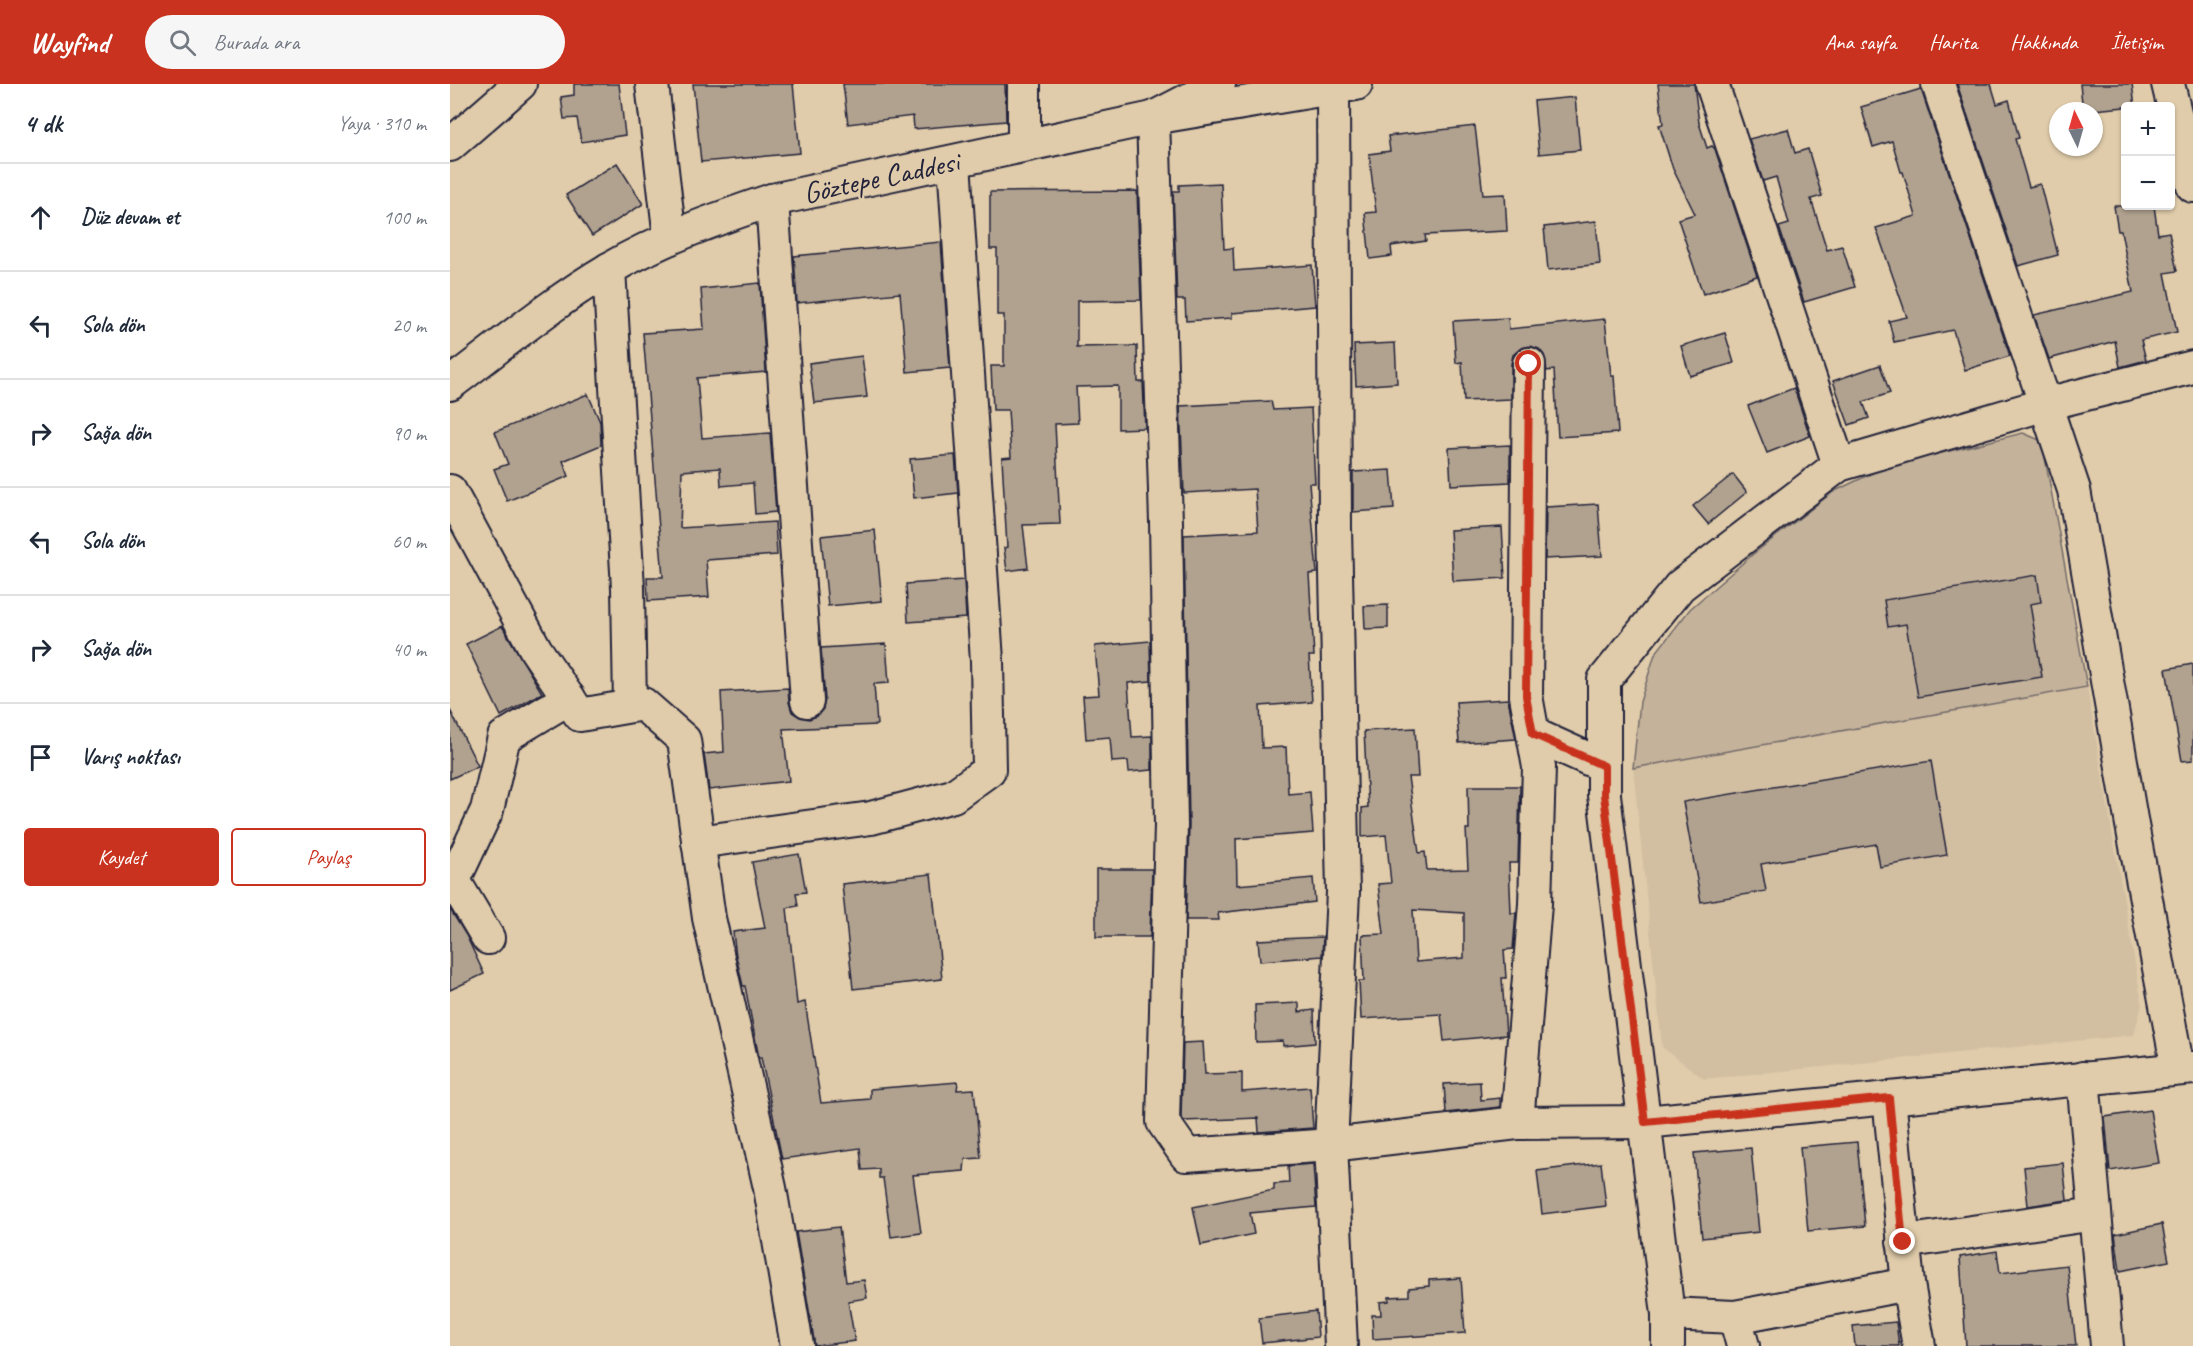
<!DOCTYPE html>
<html lang="tr">
<meta charset="utf-8">
<style>
:root{--surface:#fff;--page:#f6f6f7;--text:#1f2937;--muted:#747a83;--line:#e0e1e3;--accent:#c8321e}
body{margin:0;font-family:Caveat,sans-serif;background:var(--page);color:var(--text)}
.controls{position:absolute;right:18px;top:18px;display:grid;overflow:hidden;border-radius:6px;box-shadow:0 2px 4px #0004}
.controls button{width:54px;height:54px;display:grid;place-items:center;padding:0;border:0;border-bottom:2px solid var(--line);background:var(--surface);color:var(--text);font:30px sans-serif}
.compass{position:absolute;left:1599px;top:18px;width:54px;height:54px;border-radius:50%;background:var(--surface);box-shadow:0 2px 4px #0004;rotate:355deg}
.stop{position:absolute;width:18px;height:18px;margin:-14px;border:4px solid #c8321e;border-radius:50%;background:#fff}
.stop.end{background:#c8321e;border-color:#fff;box-shadow:0 2px 6px #0008}
.list{margin:0;padding:0;list-style:none}
h2{display:flex;justify-content:space-between;align-items:center;height:78px;margin:0;padding:0 24px;font-size:26px}
h2 small{font-size:20px;font-weight:400;color:var(--muted)}
.list li{display:grid;grid-template-columns:39px 1fr auto;gap:18px;align-items:center;box-sizing:border-box;height:108px;padding:0 24px;border-top:2px solid var(--line)}
.list b{display:block;font-size:22px;white-space:nowrap}
.list em{font-size:20px;font-style:normal;color:var(--muted)}
.actions{display:flex;gap:12px;padding:18px 24px}
.actions a{flex:1;padding:14px 0;border:2px solid var(--accent);border-radius:6px;text-align:center;font-size:21px;color:var(--accent)}
.actions .main{background:var(--accent);color:#fff}
.icon{flex:none;width:33px;height:33px;fill:none;stroke:currentColor;stroke-width:2;stroke-linecap:round;stroke-linejoin:round}
.map{position:relative;flex:none;width:1743px;height:1262px;overflow:hidden}
header{display:flex;align-items:center;gap:36px;box-sizing:border-box;height:84px;padding:0 30px;background:var(--accent);color:#fff}
header strong{font-size:28px}
nav{display:flex;gap:33px;margin-inline-start:auto;font-size:21px}
.search{width:420px;height:54px;background:var(--page);display:flex;align-items:center;gap:15px;box-sizing:border-box;padding:0 21px;border-radius:33px;color:var(--muted);font-size:22px}
main{display:flex}
aside{flex:1;background:var(--surface)}
.map>svg:first-child{display:block}
.built{fill:#d2bfa2}
.green{fill:#c4b39a;stroke:#736a6a;stroke-width:1.5}
.building{fill:#b1a28f;stroke:#22223b;stroke-width:1.5;fill-rule:evenodd}
.lines{fill:none;stroke-linecap:round;stroke-linejoin:round}
.minor-casing{stroke:#22223b;stroke-width:36}
.minor{stroke:#e0ccaa;stroke-width:32}
.route{stroke:#c8321e;stroke-width:8}
.labels{text-anchor:middle;stroke-width:4.5;stroke-linejoin:round;paint-order:stroke}
.street-label{font-size:30px;fill:#22223b;stroke:#e0ccaa}
</style>
<header>
<strong>Wayfind</strong>
<div class="search"><svg class="icon" aria-label="search" viewBox="0 0 24 24"><circle cx="10" cy="10" r="6"/><path d="M15 15l6 6"/></svg>Burada ara</div>
<nav><a>Ana sayfa</a><a>Harita</a><a>Hakkında</a><a>İletişim</a></nav>
</header>
<main>
<aside>
<h2>4 dk<small>Yaya · 310 m</small></h2>
<ul class="list">
<li><svg class="icon" aria-label="ahead" viewBox="0 0 24 24"><path d="M12 20V5M6 11l6-6 6 6"/></svg><div><b>Düz devam et</b></div><em>100 m</em></li>
<li><svg class="icon" aria-label="left" viewBox="0 0 24 24"><path d="M17 20v-9H6M10 6l-5 5 5 5"/></svg><div><b>Sola dön</b></div><em>20 m</em></li>
<li><svg class="icon" aria-label="right" viewBox="0 0 24 24"><path d="M7 20v-9h11M14 6l5 5-5 5"/></svg><div><b>Sağa dön</b></div><em>90 m</em></li>
<li><svg class="icon" aria-label="left" viewBox="0 0 24 24"><path d="M17 20v-9H6M10 6l-5 5 5 5"/></svg><div><b>Sola dön</b></div><em>60 m</em></li>
<li><svg class="icon" aria-label="right" viewBox="0 0 24 24"><path d="M7 20v-9h11M14 6l5 5-5 5"/></svg><div><b>Sağa dön</b></div><em>40 m</em></li>
<li><svg class="icon" aria-label="arrive" viewBox="0 0 24 24"><path d="M6 21V4h12l-3 4 3 4H6"/></svg><div><b>Varış noktası</b></div></li>
</ul>
<div class="actions"><a class="main">Kaydet</a><a>Paylaş</a></div>
</aside>
<div class="map">
<svg width="1743" height="1262" viewBox="0 0 1743 1262">
<rect width="100%" height="100%" fill="#e0ccaa"/>
<filter id="ink" filterUnits="userSpaceOnUse"><feTurbulence type="fractalNoise" baseFrequency=".0167" numOctaves="2"/><feDisplacementMap in="SourceGraphic" scale="12" xChannelSelector="R" yChannelSelector="G"/><feConvolveMatrix kernelMatrix="1 2 1 2 8 2 1 2 1" color-interpolation-filters="sRGB"/></filter>
<g filter="url(#ink)">
<path class="built" d="M1637 603 1692 920 1684 951 1254 995 1212 963 1183 684Z"/>
<path class="green" d="M1573 349 1592 357 1637 603 1183 684 1190 618 1205 570 1240 525 1302 471 1383 408 1435 383Z"/>
<g class="building">
<path d="M124 0H169L175 51 131 58 127 34 114 35 111 13 124 11Z"/>
<path d="M243 0H343L350 69 251 78Z"/>
<path d="M393 0H555L556 37 464 45 463 32 398 40Z"/>
<path d="M1208 0H1244L1249 39 1257 64 1262 62 1265 65 1307 192 1253 210 1228 135 1245 130 1223 85 1209 41 1213 40Z"/>
<path d="M1507 0H1541L1547 20 1559 16 1569 54 1565 55 1579 103 1590 100 1608 171 1568 182Z"/>
<path d="M1630 0H1682L1685 22 1633 27Z"/>
<path d="M1471 5 1560 272 1515 286 1503 246 1444 258 1439 237 1457 233 1426 144 1466 132 1453 88H1451L1442 57 1423 63 1411 23Z"/>
<path d="M1125 13 1130 66 1089 70 1084 17Z"/>
<path d="M1025 42 1033 111 1055 110 1057 147 975 151 976 157 941 162 942 172 920 175 915 129 926 128 919 70 940 67 938 52Z"/>
<path d="M1338 45 1345 69 1358 65 1372 112 1361 115 1377 166 1392 162 1405 203 1354 218 1329 143 1339 140 1326 93 1313 97 1299 55Z"/>
<path d="M167 79 193 120 142 152 116 111Z"/>
<path d="M771 99 774 165 783 164 784 187 862 181 865 222 782 229V234L736 237 735 216H727L723 107H729V101Z"/>
<path d="M687 107 691 216 627 217V263L687 262 688 298H693L695 344 668 345V302L626 303 628 339 605 340 610 440 573 441 578 484 557 487 554 464 557 463 552 374 561 373 558 326H543L541 282H554V231H547V165H540V108Z"/>
<path d="M1664 122H1704L1708 150 1719 148 1727 187 1715 189 1727 248 1691 256 1696 276 1670 283 1665 257 1599 275 1584 231 1683 208 1671 147H1668Z"/>
<path d="M1146 137 1150 180 1098 186 1094 143Z"/>
<path d="M491 158 500 284 457 288 450 209 347 219 344 172Z"/>
<path d="M310 199 316 288 247 294 252 354 320 349 326 428 305 430 303 399 271 402 270 384 232 387 230 444 325 438 327 471 256 476 259 513 198 517 197 493H213L193 249 254 245 251 205Z"/>
<path d="M1058 234 1059 245 1155 235 1161 292H1164L1168 349 1108 353 1104 286 1097 287 1094 271 1089 265 1080 262 1071 264 1063 271 1061 280V315L1014 317 1012 278 1006 279 1003 237Z"/>
<path d="M1275 249 1284 279 1240 292 1231 262Z"/>
<path d="M945 259 947 299 906 302 904 261Z"/>
<path d="M412 272 417 313 364 319 359 279Z"/>
<path d="M1430 281 1440 309 1413 318 1419 334 1399 341 1383 297Z"/>
<path d="M1344 304 1360 352 1317 369 1298 322Z"/>
<path d="M138 310 150 338 151 361 113 377 119 392 57 417 44 385 58 380 45 348Z"/>
<path d="M821 317 823 326 861 324 865 399H859L867 489 859 490 864 572H859L862 618 810 622 812 664 836 663 838 710 860 708 863 749 786 755 787 801 863 794 865 818 768 829 769 836H736L739 741 734 451 808 447 805 405 734 409 730 322Z"/>
<path d="M1060 361V398L1001 401 999 364Z"/>
<path d="M505 371 508 409 464 414 460 375Z"/>
<path d="M941 386 944 425 903 428V388Z"/>
<path d="M1283 390 1297 408 1258 440 1243 422Z"/>
<path d="M1148 420 1152 472 1095 475 1096 423Z"/>
<path d="M1052 443 1055 494 1003 497 1000 446Z"/>
<path d="M425 446 432 517 378 522 371 452Z"/>
<path d="M1587 491 1591 518 1580 520 1592 593 1468 613 1456 540 1438 543 1434 516Z"/>
<path d="M514 496 516 534 458 538 456 500Z"/>
<path d="M938 521V544L915 545 914 522Z"/>
<path d="M52 542 92 609 51 632 16 560Z"/>
<path d="M700 557 701 597 678 599 682 653 702 652V686L679 688 678 677 662 678 660 653 636 655 633 612 649 611 645 562Z"/>
<path d="M436 560 439 599 424 600 427 641 333 645 339 697 259 706 254 670 274 668 271 608 338 604 339 618 342 628 350 633 359 635 367 632 373 625 375 616 371 564Z"/>
<path d="M1743 580V676L1732 677 1716 585Z"/>
<path d="M1058 615 1066 655 1009 659 1006 618Z"/>
<path d="M0 626 28 682 0 695Z"/>
<path d="M965 644 968 693H958L969 769 975 768 977 786 1018 785 1016 745H1019L1018 702H1070L1068 779H1059L1061 829H1066L1063 865 1054 866 1056 894H1052L1056 951 994 957 991 930 911 935 909 897H914L912 851 934 850 928 800 941 799 936 751 912 753V724L918 723 914 647ZM963 826 1014 829V874L966 878Z"/>
<path d="M1481 677 1497 771 1430 783 1426 760 1311 780 1316 807 1251 818 1233 718Z"/>
<path d="M349 770 356 808 346 809 348 822 337 824 347 920 355 918 371 1019 420 1015V1005L508 998 507 1006 524 1005 531 1074 515 1075 514 1087 463 1091 471 1149 441 1153 433 1094H429V1085L412 1086 410 1064 332 1075 311 973 309 974 295 902H293L286 872 283 848 315 844 302 778Z"/>
<path d="M646 785H702L700 853H646Z"/>
<path d="M481 790 492 895 403 905 392 800Z"/>
<path d="M0 825 16 851 34 890 0 906Z"/>
<path d="M873 853 872 872 810 877 808 856Z"/>
<path d="M849 919V928L864 926 865 959 833 962V957L806 958 805 921Z"/>
<path d="M753 958 755 990 792 989V1008L860 1003 863 1044 809 1048 808 1034 734 1037 731 1033 733 959Z"/>
<path d="M1030 998 1031 1016 1050 1014V1023L996 1029 994 1000Z"/>
<path d="M1700 1026 1709 1079 1660 1087 1655 1033Z"/>
<path d="M1407 1058 1415 1142 1358 1147 1350 1063Z"/>
<path d="M1301 1064 1309 1148 1252 1154 1244 1069Z"/>
<path d="M1151 1079 1156 1122 1092 1130 1087 1087Z"/>
<path d="M1613 1079 1617 1116 1578 1122 1574 1083Z"/>
<path d="M863 1080 866 1123 800 1129 804 1150 751 1161 743 1123 824 1106V1100L839 1099 838 1082Z"/>
<path d="M1712 1140 1719 1177 1670 1187 1665 1150Z"/>
<path d="M389 1143 396 1198 414 1196 417 1214 398 1217 405 1257 365 1262 346 1148Z"/>
<path d="M1547 1167 1550 1189 1617 1181 1626 1262H1516L1510 1173Z"/>
<path d="M1011 1194 1015 1249 923 1255 922 1231H931L930 1218 939 1217V1213L959 1212V1204L979 1202V1196Z"/>
<path d="M866 1227 868 1253 812 1259 809 1234Z"/>
<path d="M1446 1238 1449 1262H1405L1403 1242Z"/>
</g>
<g class="lines">
<defs>
<g id="minor">
<path d="M202 0 220 154"/>
<path d="M574 0V61"/>
<path d="M769 0 703 34 716 438 721 741 713 1038 736 1071 881 1061 891 1262"/>
<path d="M1262 0 1389 381"/>
<path d="M1488 0 1624 406 1682 741 1728 985"/>
<path d="M1718 0 1743 102"/>
<path d="M883 5 885 444 893 808 881 1061 1067 1039 1195 1038 1743 984"/>
<path d="M0 61 70 0"/>
<path d="M322 116 357 617"/>
<path d="M159 185 178 504 180 622"/>
<path d="M0 300C52 261 103 218 159 185 210 155 266 135 322 116L703 34 906 0"/>
<path d="M0 407 86 566 130 631 193 620 234 656 259 834 320 1104 347 1262"/>
<path d="M1083 650 1154 682"/>
<path d="M248 758 421 734 503 712 539 686 537 577 504 78"/>
<path d="M0 790 38 854"/>
<path d="M4 796 37 726 54 653 119 614"/>
<path d="M1633 994 1657 1262"/>
<path d="M1439 1014 1458 1200 1469 1262"/>
<path d="M1067 1039 1085 820 1089 683 1076 612 1079 280"/>
<path d="M1453 1158 1645 1130"/>
<path d="M1218 1230 1285 1233 1458 1200"/>
<path d="M1285 1233 1293 1262"/>
<path d="M1218 1262V1230L1154 711V596L1230 502 1389 381 1596 320 1743 283"/>
</g>
</defs>
<use href="#minor" class="minor-casing"/>
<use href="#minor" class="minor"/>
</g>
</g>
<g class="lines" filter="url(#ink)">
<path class="route" d="M1079 280 1076 612 1083 650 1154 682V711L1195 1038 1439 1014 1453 1158"/>
</g>
<g class="labels">
<g class="street-label">
<text transform="translate(431 93) rotate(-12)" y="10">Göztepe Caddesi</text>
</g>
</g>
</svg>
<div class="controls">
<button>+</button>
<button>−</button>
</div>
<svg class="compass" viewBox="-18 -18 36 36"><path d="M0-13l5 13h-10z" fill="#e53935"/><path d="M0 13l5-13h-10z" fill="#747a83"/></svg>
<div class="stop" style="left:1079px;top:280px"></div>
<div class="stop end" style="left:1453px;top:1158px"></div>
</div>
</main>
